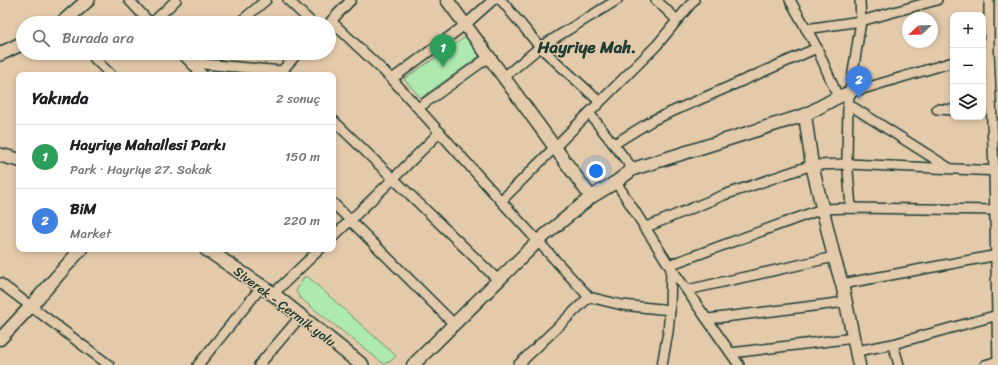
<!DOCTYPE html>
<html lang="tr">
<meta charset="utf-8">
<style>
:root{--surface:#fff;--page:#f6f6f6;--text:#202124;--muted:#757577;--line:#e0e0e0;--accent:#0b8043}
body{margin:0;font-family:Sriracha,sans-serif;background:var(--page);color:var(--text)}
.controls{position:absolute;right:12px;top:12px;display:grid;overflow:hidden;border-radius:8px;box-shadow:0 2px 6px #0003}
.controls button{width:36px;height:36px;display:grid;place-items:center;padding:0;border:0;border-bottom:1px solid var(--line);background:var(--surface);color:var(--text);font:20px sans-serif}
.compass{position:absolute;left:902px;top:12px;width:36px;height:36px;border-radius:50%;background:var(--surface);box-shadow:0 2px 6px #0003;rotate:247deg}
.you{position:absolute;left:596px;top:171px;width:14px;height:14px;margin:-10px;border:3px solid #fff;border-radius:50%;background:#1a73e8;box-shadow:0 0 0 6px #1a73e833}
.badge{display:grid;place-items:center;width:26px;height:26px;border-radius:50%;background:var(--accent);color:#fff;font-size:13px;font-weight:700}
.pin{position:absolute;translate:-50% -33px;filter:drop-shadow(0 1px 2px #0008)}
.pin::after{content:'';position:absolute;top:21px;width:14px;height:12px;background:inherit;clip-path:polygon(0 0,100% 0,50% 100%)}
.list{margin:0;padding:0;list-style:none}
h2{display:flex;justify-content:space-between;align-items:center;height:52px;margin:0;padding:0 16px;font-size:17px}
h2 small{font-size:13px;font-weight:400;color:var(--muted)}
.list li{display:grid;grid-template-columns:26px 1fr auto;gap:12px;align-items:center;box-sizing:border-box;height:64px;padding:0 16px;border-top:1px solid var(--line)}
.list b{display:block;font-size:15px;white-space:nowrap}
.list p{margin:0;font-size:13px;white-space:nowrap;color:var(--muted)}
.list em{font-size:13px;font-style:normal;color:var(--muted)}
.icon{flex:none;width:22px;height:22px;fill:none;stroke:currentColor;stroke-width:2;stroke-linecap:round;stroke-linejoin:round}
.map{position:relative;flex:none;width:998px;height:365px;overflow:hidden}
.search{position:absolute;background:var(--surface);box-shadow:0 2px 6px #0003;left:16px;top:16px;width:320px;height:44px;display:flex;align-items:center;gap:10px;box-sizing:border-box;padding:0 14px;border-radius:22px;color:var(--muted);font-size:15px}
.panel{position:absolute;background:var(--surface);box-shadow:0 2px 6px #0003;left:16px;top:72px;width:320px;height:180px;border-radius:8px}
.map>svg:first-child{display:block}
.green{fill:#aee9af;stroke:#669372}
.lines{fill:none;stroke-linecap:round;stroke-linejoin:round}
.minor-casing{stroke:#1f3d34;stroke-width:12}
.tertiary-casing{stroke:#1f3d34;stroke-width:15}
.secondary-casing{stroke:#1f3d34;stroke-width:16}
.minor{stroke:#e3caab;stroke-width:9}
.tertiary{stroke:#e3caab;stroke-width:12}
.secondary{stroke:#e3caab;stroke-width:13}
.labels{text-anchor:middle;stroke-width:3;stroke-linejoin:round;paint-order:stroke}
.street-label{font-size:13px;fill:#1f3d34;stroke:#e3caab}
.district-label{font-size:17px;font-weight:bold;fill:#1f3d34;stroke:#e3caab}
</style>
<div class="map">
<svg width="998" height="365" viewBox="0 0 998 365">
<rect width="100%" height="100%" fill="#e3caab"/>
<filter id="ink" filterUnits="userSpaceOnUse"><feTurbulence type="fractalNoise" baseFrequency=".025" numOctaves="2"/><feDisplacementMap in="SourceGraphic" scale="8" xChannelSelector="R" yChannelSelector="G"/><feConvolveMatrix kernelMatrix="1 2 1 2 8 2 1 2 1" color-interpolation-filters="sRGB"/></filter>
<g filter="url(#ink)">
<g class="green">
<path d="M467 36 481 55 421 98 404 79Z"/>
<path d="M304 277H308L396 356 391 361 384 364 300 298 296 291Z"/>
</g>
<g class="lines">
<defs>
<g id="minor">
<path d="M129 0 150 23"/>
<path d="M288 0 312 23"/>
<path d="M351 0 331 21 392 79 501 201 589 297 622 305 670 310"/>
<path d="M501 0 540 47 600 102"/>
<path d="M656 0 677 20"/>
<path d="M790 0 817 48 838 97"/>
<path d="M989 0V51L994 171 998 365"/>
<path d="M152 23 176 0"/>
<path d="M239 23 266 0"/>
<path d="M806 29 861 21 937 0"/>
<path d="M89 53 111 75"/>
<path d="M181 53 203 75"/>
<path d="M192 63 282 71 287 75"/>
<path d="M192 63 204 53"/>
<path d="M278 75 298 53"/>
<path d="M504 77 540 47 617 0"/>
<path d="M392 79 465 25 493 0"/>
<path d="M849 93 953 62"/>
<path d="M848 104 949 168"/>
<path d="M418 108 489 57"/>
<path d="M937 109 953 110"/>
<path d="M589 113 633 169"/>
<path d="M333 120 498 280"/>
<path d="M614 144 653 120 817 48"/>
<path d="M616 182 669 265 739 365"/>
<path d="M501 201 657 45 694 0"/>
<path d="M333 203 454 324"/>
<path d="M851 208 847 158 848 104 861 21 860 0"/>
<path d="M644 228 724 195 812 165 848 164 998 171"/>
<path d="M333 237 393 179 440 132"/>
<path d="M669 265 822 209 851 208 998 210"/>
<path d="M0 283 109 365"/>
<path d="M842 284 998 255"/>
<path d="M687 290 834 257"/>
<path d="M273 294 320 249"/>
<path d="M708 319 846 302"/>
<path d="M893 344 899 365"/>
<path d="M857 351 893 344 998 315"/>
<path d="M731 353 854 338"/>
<path d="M198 365 262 286"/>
<path d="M259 365 301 316"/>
<path d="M518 365 589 297"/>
<path d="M662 365 668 332 670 310 671 267"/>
<path d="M985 365 998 361"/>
</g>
<g id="tertiary">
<path d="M447 0 489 57 591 197"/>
<path d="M805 115 812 165 834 257 842 284 859 365"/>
<path d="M0 339 31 306 81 249"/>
<path d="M413 365 538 241 591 197 616 182 633 169 805 115 838 97 849 93"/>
</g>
<g id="secondary">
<path d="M62 23 88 0"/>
<path d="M0 54 23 43"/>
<path d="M0 155 19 160"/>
<path d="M206 249 273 294 362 365"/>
</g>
</defs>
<use href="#minor" class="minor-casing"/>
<use href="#tertiary" class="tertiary-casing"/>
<use href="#secondary" class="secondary-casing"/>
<use href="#minor" class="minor"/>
<use href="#tertiary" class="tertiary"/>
<use href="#secondary" class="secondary"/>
</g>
</g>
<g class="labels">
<g class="street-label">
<text transform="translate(285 306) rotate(37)" y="5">Siverek - Çermik yolu</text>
</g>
<g class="district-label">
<text x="587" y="53">Hayriye Mah.</text>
</g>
</g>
</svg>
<div class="controls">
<button>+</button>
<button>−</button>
<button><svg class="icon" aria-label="layers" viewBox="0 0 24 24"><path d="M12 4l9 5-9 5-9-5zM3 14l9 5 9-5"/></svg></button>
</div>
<svg class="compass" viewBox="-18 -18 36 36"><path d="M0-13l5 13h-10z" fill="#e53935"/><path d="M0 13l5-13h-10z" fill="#757577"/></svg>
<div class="you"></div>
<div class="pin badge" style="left:443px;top:67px;background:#2e9e5b">1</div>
<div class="pin badge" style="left:859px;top:99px;background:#3f7fe0">2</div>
<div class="search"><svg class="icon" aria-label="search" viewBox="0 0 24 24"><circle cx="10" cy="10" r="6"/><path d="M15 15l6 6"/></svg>Burada ara</div>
<section class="panel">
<h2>Yakında<small>2 sonuç</small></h2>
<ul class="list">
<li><span class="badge" style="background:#2e9e5b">1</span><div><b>Hayriye Mahallesi Parkı</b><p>Park · Hayriye 27. Sokak</p></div><em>150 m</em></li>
<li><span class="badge" style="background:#3f7fe0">2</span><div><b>BiM</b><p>Market</p></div><em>220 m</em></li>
</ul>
</section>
</div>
